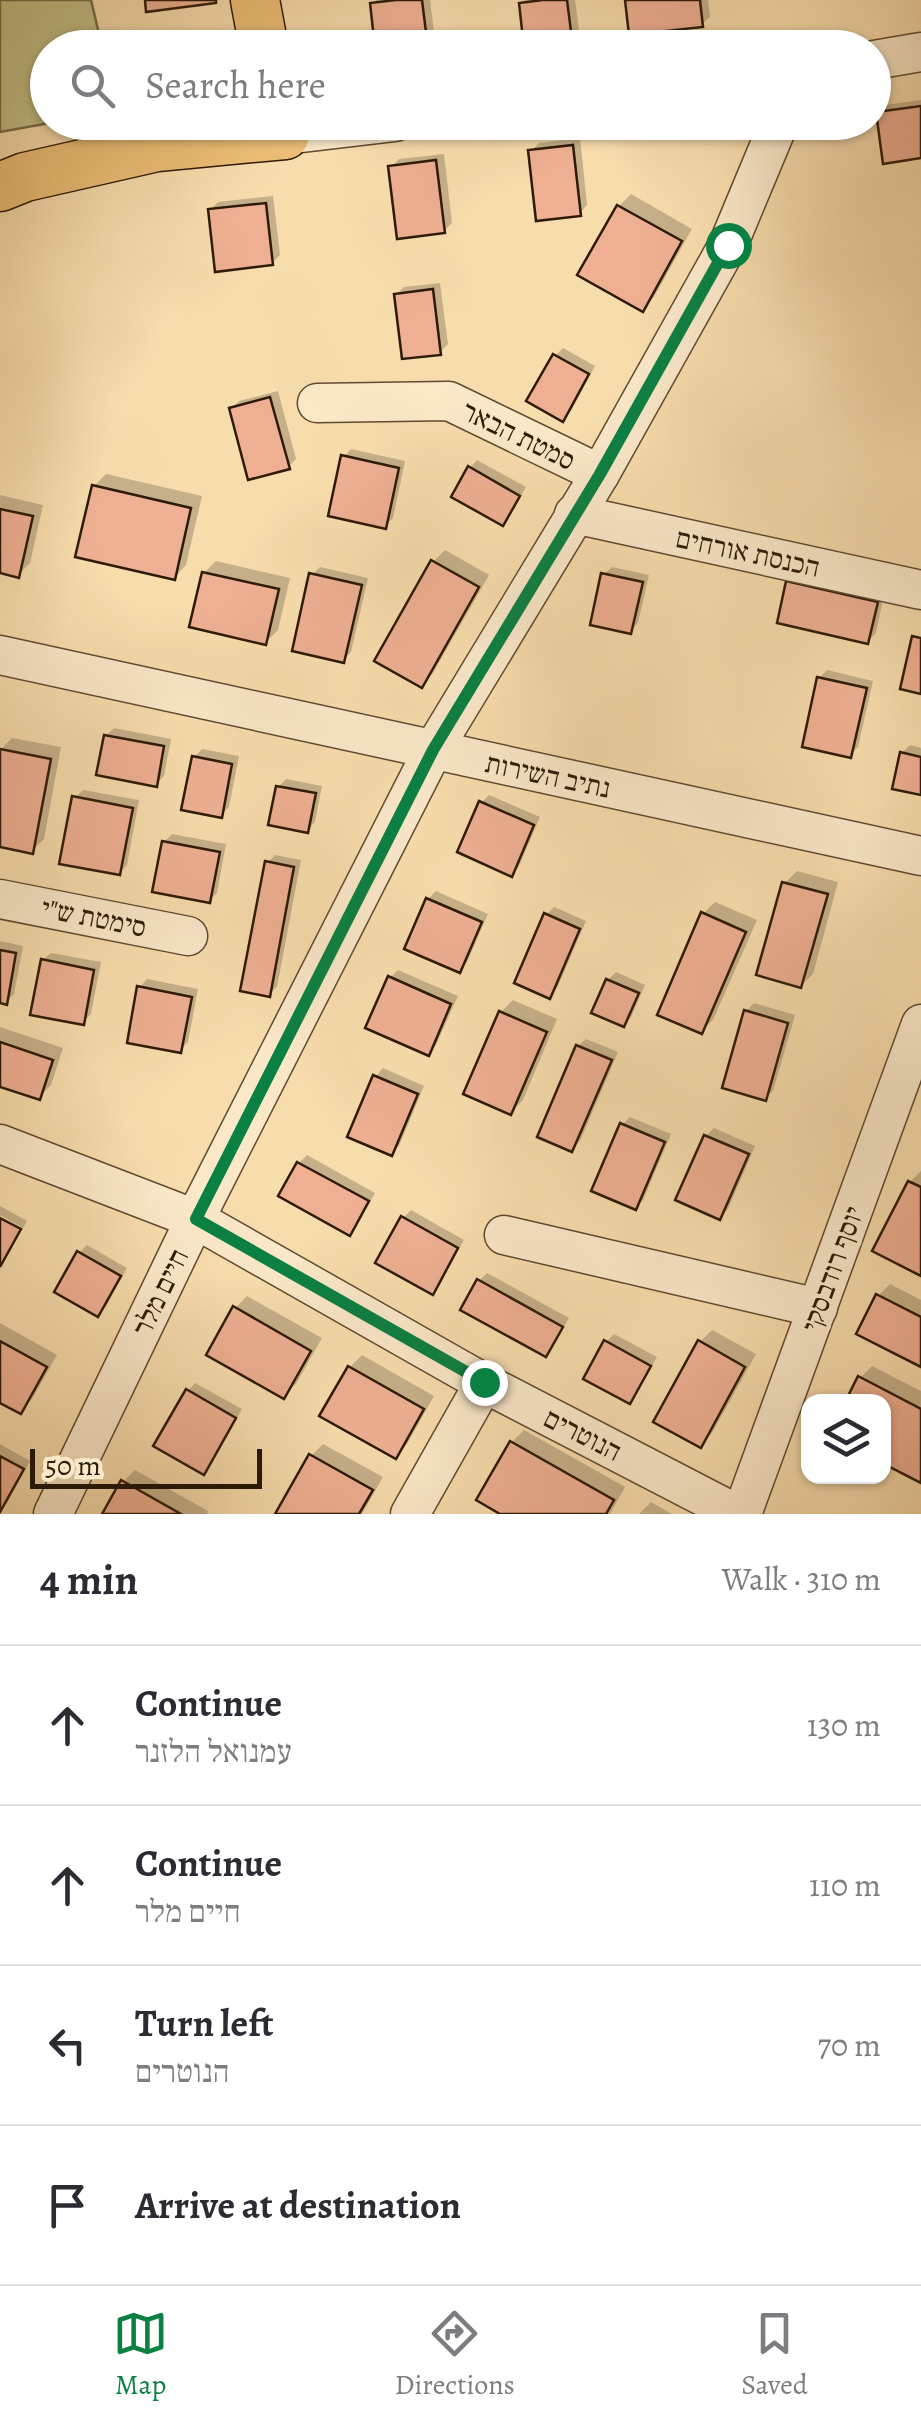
<!DOCTYPE html>
<meta charset="utf-8">
<style>
:root{--surface:#fff;--page:#f7f7f7;--text:#2b2b33;--muted:#7c7c81;--line:#e1e1e2;--accent:#0b8043}
body{margin:0;font-family:Alegreya,"Frank Ruhl Libre",serif;background:var(--page);color:var(--text)}
.controls{position:absolute;right:30px;bottom:30px;display:grid;overflow:hidden;border-radius:20px;box-shadow:0 2px 8px #0004}
.controls button{width:90px;height:90px;display:grid;place-items:center;padding:0;border:0;border-bottom:2px solid var(--line);background:var(--surface);color:var(--text);font:50px sans-serif}
.scale{position:absolute;left:30px;bottom:25px;width:232px;box-sizing:border-box;padding-left:10px;border:5px solid #2d1a07;border-top:0;font-size:28px;line-height:35px;white-space:nowrap;color:#2d1a07;-webkit-text-stroke:8px #fae8c9;paint-order:stroke}
.stop{position:absolute;width:30px;height:30px;margin:-22px;border:8px solid #0b8043;border-radius:50%;background:#fff}
.stop.end{background:#0b8043;border-color:#fff;box-shadow:0 2px 10px #0008}
.list{margin:0;padding:0;list-style:none}
h2{display:flex;justify-content:space-between;align-items:center;height:130px;margin:0;padding:0 40px;font-size:42px}
h2 small{font-size:32px;font-weight:400;color:var(--muted)}
.list li{display:grid;grid-template-columns:65px 1fr auto;gap:30px;align-items:center;box-sizing:border-box;height:160px;padding:0 40px;border-top:2px solid var(--line)}
.list b{display:block;font-size:38px;white-space:nowrap}
.list p{margin:0;font-size:32px;white-space:nowrap;color:var(--muted)}
.list em{font-size:32px;font-style:normal;color:var(--muted)}
.icon{flex:none;width:55px;height:55px;fill:none;stroke:currentColor;stroke-width:2;stroke-linecap:round;stroke-linejoin:round}
.map{position:relative;flex:none;width:921px;height:1514px;overflow:hidden}
.search{position:absolute;background:var(--surface);box-shadow:0 2px 8px #0004;left:30px;right:30px;top:30px;height:110px;display:flex;align-items:center;gap:25px;box-sizing:border-box;padding:0 35px;border-radius:55px;color:var(--muted);font-size:38px}
.sheet{height:770px;background:var(--surface)}
nav{display:flex;justify-content:space-around;align-items:center;box-sizing:border-box;height:140px;border-top:2px solid var(--line);background:var(--surface);font-size:28px;color:var(--muted)}
nav a{display:grid;justify-items:center;gap:5px}
nav .on{color:var(--accent)}
.map>svg:first-child{display:block}
.green{fill:#c2bf86;stroke:#786c46;stroke-width:2.5}
.shadow{fill:#0003}
.building{fill:#eeaf92;stroke:#2d1a07;stroke-width:2.5}
.lines{fill:none;stroke-linecap:round;stroke-linejoin:round}
.minor-casing{stroke:#604a30;stroke-width:41}
.major-casing{stroke:#2d1a07;stroke-width:51}
.minor{stroke:#fae8c9;stroke-width:38}
.major{stroke:#ecbe76;stroke-width:48}
.route{stroke:#0b8043;stroke-width:12}
.labels{text-anchor:middle;stroke-width:9;stroke-linejoin:round;paint-order:stroke}
.street-label{font-size:28px;fill:#2d1a07;stroke:#fae8c9}
</style>
<div class="map">
<svg width="921" height="1514" viewBox="0 0 921 1514">
<rect width="100%" height="100%" fill="#f7dcac"/>
<filter id="stains"><feTurbulence type="fractalNoise" baseFrequency=".002" numOctaves="4"/><feColorMatrix values="0 0 0 0 .2 0 0 0 0 .09 0 0 0 0 .02 0 0 0 .5 -.17"/></filter>
<radialGradient id="worn" r=".72"><stop offset=".6" stop-color="#630" stop-opacity="0"/><stop offset="1" stop-color="#630" stop-opacity=".3"/></radialGradient>
<path class="green" d="M0 0H91L102 47 48 48V122L50 123 0 132Z"/>
<g class="shadow">
<path d="M376 0H430L436 48H378L373 4Z"/>
<path d="M525 0H575L580 37 572 45 521 4Z"/>
<path d="M627 0H708L710 17 702 24Z"/>
<path d="M921 100V156L878 113 886 105Z"/>
<path d="M580 138 587 205 580 213 531 151 539 143Z"/>
<path d="M444 154 452 223 444 231 391 167 399 159Z"/>
<path d="M631 194 692 229 654 297 642 309 581 274 619 206Z"/>
<path d="M273 196 280 255 272 263 210 210 218 202Z"/>
<path d="M440 283 448 344 440 352 396 295 404 287Z"/>
<path d="M563 348 595 366 571 411 563 418 555 356Z"/>
<path d="M278 391 296 459 288 467 231 409 239 401Z"/>
<path d="M351 449 405 461 393 518 385 526 344 457Z"/>
<path d="M477 460 526 487 510 515 503 523 470 468Z"/>
<path d="M106 474 202 496 186 565 174 578 94 486Z"/>
<path d="M0 495 43 505 30 563 18 575 0 571Z"/>
<path d="M445 550 489 575 433 673 421 685 433 562Z"/>
<path d="M216 561 290 578 278 630 266 642 204 573Z"/>
<path d="M320 567 368 578 351 652 343 660 312 575Z"/>
<path d="M612 567 649 575 638 623 630 631 604 574Z"/>
<path d="M796 575 884 594 876 633 868 641 788 583Z"/>
<path d="M827 670 873 681 858 747 850 755 819 678Z"/>
<path d="M114 728 171 739 164 776 156 784 106 736Z"/>
<path d="M12 738 61 747 44 839 32 851 0 845V750Z"/>
<path d="M910 745 921 748V793L902 753Z"/>
<path d="M202 749 239 756 229 807 221 815 194 757Z"/>
<path d="M286 779 322 786 315 822 307 830 278 787Z"/>
<path d="M83 790 139 800 127 865 119 873 75 798Z"/>
<path d="M489 795 540 817 519 866 511 874 481 803Z"/>
<path d="M172 834 226 844 217 893 209 901 164 842Z"/>
<path d="M275 855 301 860 277 987 269 994 267 863Z"/>
<path d="M797 871 838 882 813 974 801 986 785 883Z"/>
<path d="M436 891 488 914 467 962 459 970 428 899Z"/>
<path d="M715 902 757 920 713 1020 701 1031 703 914Z"/>
<path d="M554 907 586 921 557 988 549 996 546 915Z"/>
<path d="M0 941 23 946 14 994 6 1002 0 1001Z"/>
<path d="M51 953 101 962 91 1014 83 1022 43 960Z"/>
<path d="M398 970 458 996 436 1045 428 1053 390 978Z"/>
<path d="M616 972 645 985 631 1017 623 1024 608 980Z"/>
<path d="M147 979 198 989 188 1042 180 1050 140 987Z"/>
<path d="M513 1000 557 1019 523 1100 511 1112 501 1012Z"/>
<path d="M754 1003 795 1015 773 1091 765 1099 746 1011Z"/>
<path d="M0 1027 63 1048 51 1085 39 1097 0 1084Z"/>
<path d="M586 1039 618 1052 580 1141 572 1149 578 1046Z"/>
<path d="M383 1068 424 1086 399 1146 391 1153 350 1136 376 1076Z"/>
<path d="M630 1117 671 1134 643 1200 635 1207 622 1125Z"/>
<path d="M714 1128 755 1146 728 1209 720 1217 706 1136Z"/>
<path d="M307 1155 375 1193 357 1225 349 1233 281 1195 299 1163Z"/>
<path d="M921 1171V1272L910 1182Z"/>
<path d="M0 1206 27 1221 23 1228 0 1215Z"/>
<path d="M411 1210 464 1240 440 1284 432 1292 403 1218Z"/>
<path d="M87 1245 127 1268 106 1306 98 1314 79 1253Z"/>
<path d="M487 1273 569 1318 553 1346 545 1354 479 1281Z"/>
<path d="M890 1284 921 1300V1364L878 1296Z"/>
<path d="M247 1296 322 1338 296 1384 284 1395 235 1308Z"/>
<path d="M0 1323 57 1355 32 1399 20 1411 0 1400Z"/>
<path d="M712 1330 756 1354 712 1433 700 1445V1342Z"/>
<path d="M614 1334 657 1357 637 1393 629 1401 606 1342Z"/>
<path d="M362 1355 434 1396 407 1444 396 1456 350 1367Z"/>
<path d="M872 1366 921 1391V1481L884 1461V1402L860 1378Z"/>
<path d="M195 1383 242 1409 211 1464 204 1472 188 1391Z"/>
<path d="M524 1430 625 1487 610 1514H505L512 1442Z"/>
<path d="M0 1444 30 1461 7 1503 0 1510Z"/>
<path d="M323 1444 383 1477 362 1514H278L311 1456Z"/>
<path d="M135 1470 208 1511 207 1514H105L123 1482Z"/>
<path d="M651 1502 672 1514H639Z"/>
</g>
<g class="building">
<path d="M145 0H216V3L146 12Z"/>
<path d="M396 0H422L428 48H375L370 3Z"/>
<path d="M543 0H567L573 47 524 48 519 3Z"/>
<path d="M625 0H700L703 27 629 35Z"/>
<path d="M921 106V158L883 164 876 112Z"/>
<path d="M573 145 581 216 536 221 528 150Z"/>
<path d="M436 160 445 233 397 239 388 166Z"/>
<path d="M266 203 273 265 215 272 208 209Z"/>
<path d="M617 205 682 241 643 312 577 275Z"/>
<path d="M433 289 441 355 402 359 394 294Z"/>
<path d="M553 354 589 374 563 422 526 401Z"/>
<path d="M270 397 290 469 248 480 229 408Z"/>
<path d="M341 455 399 468 386 529 328 516Z"/>
<path d="M468 466 520 496 503 526 451 497Z"/>
<path d="M92 485 191 508 175 580 75 557Z"/>
<path d="M0 509 33 516 19 578 0 573Z"/>
<path d="M431 560 479 587 422 688 374 661Z"/>
<path d="M202 572 279 589 266 645 189 627Z"/>
<path d="M309 573 362 585 344 663 292 651Z"/>
<path d="M601 573 643 582 631 634 590 625Z"/>
<path d="M786 581 878 602 868 644 777 623Z"/>
<path d="M912 636 921 638V694L900 689Z"/>
<path d="M817 677 867 688 851 758 802 747Z"/>
<path d="M104 735 164 746 157 787 96 775Z"/>
<path d="M0 749 51 759 33 854 0 847Z"/>
<path d="M900 752 921 757V795L892 789Z"/>
<path d="M192 756 232 764 222 818 181 810Z"/>
<path d="M276 786 316 793 308 833 268 825Z"/>
<path d="M72 796 133 808 120 875 59 864Z"/>
<path d="M479 801 534 825 512 877 457 852Z"/>
<path d="M162 841 220 852 210 903 152 892Z"/>
<path d="M265 861 294 867 270 997 240 991Z"/>
<path d="M782 882 828 894 801 988 756 975Z"/>
<path d="M426 898 482 922 460 973 404 949Z"/>
<path d="M701 912 746 932 702 1034 657 1015Z"/>
<path d="M544 913 580 929 550 999 514 983Z"/>
<path d="M0 950 16 953 7 1005 0 1003Z"/>
<path d="M41 959 94 970 84 1025 30 1015Z"/>
<path d="M388 976 451 1004 429 1056 365 1028Z"/>
<path d="M606 979 639 993 624 1027 591 1013Z"/>
<path d="M137 986 192 997 181 1053 127 1043Z"/>
<path d="M744 1010 788 1023 766 1101 722 1088Z"/>
<path d="M499 1011 547 1032 511 1115 463 1094Z"/>
<path d="M0 1042 53 1060 40 1100 0 1087Z"/>
<path d="M576 1045 612 1060 572 1152 537 1137Z"/>
<path d="M373 1075 418 1094 392 1156 347 1137Z"/>
<path d="M620 1123 665 1142 636 1210 591 1191Z"/>
<path d="M704 1135 749 1154 720 1220 675 1200Z"/>
<path d="M297 1162 369 1201 350 1236 278 1196Z"/>
<path d="M908 1181 921 1187V1276L872 1251Z"/>
<path d="M401 1216 458 1248 433 1295 375 1263Z"/>
<path d="M0 1218 21 1229 0 1267Z"/>
<path d="M77 1251 121 1276 98 1317 54 1292Z"/>
<path d="M477 1279 563 1327 546 1357 460 1310Z"/>
<path d="M876 1294 921 1317V1367L856 1334Z"/>
<path d="M233 1306 311 1351 284 1399 206 1355Z"/>
<path d="M604 1340 651 1366 630 1404 583 1379Z"/>
<path d="M698 1340 745 1367 701 1448 653 1422Z"/>
<path d="M0 1341 47 1367 21 1414 0 1403Z"/>
<path d="M348 1366 424 1409 396 1459 319 1416Z"/>
<path d="M858 1376 921 1409V1483L884 1464V1402H845Z"/>
<path d="M186 1389 236 1418 204 1475 153 1446Z"/>
<path d="M510 1441 614 1500 606 1514H500L476 1500Z"/>
<path d="M309 1454 373 1490 359 1514H275Z"/>
<path d="M0 1456 24 1469 0 1512Z"/>
<path d="M121 1480 181 1514H102Z"/>
</g>
<g class="lines">
<defs>
<g id="minor">
<path d="M874 60 921 52"/>
<path d="M285 135 395 122"/>
<path d="M317 403 449 401 600 474"/>
<path d="M574 514 921 590"/>
<path d="M0 655 921 856"/>
<path d="M0 899 188 936"/>
<path d="M0 1144 195 1219 484 1383 737 1514"/>
<path d="M504 1235 818 1308"/>
<path d="M53 1514 195 1219 433 750 600 474 728 245 776 130V122"/>
<path d="M410 1514 484 1383"/>
<path d="M742 1514 921 1024"/>
</g>
<g id="major">
<path d="M255 0 264 48"/>
<path d="M0 187 25 177 157 147 285 135 282 122"/>
</g>
</defs>
<use href="#minor" class="minor-casing"/>
<use href="#major" class="major-casing"/>
<use href="#minor" class="minor"/>
<use href="#major" class="major"/>
</g>
<g class="lines">
<path class="route" d="M484 1382 196 1219 433 750 600 474 728 245"/>
</g>
<g class="labels">
<g class="street-label">
<text transform="translate(519 435) rotate(26)" y="10">סמטת הבאר</text>
<text transform="translate(748 552) rotate(12)" y="10">הכנסת אורחים</text>
<text transform="translate(548 775) rotate(12)" y="10">נתיב השירות</text>
<text transform="translate(94 917) rotate(11)" y="10">סימטת ש"י</text>
<text transform="translate(832 1269) rotate(-70)" y="10">יוסף רודבסקי</text>
<text transform="translate(160 1292) rotate(-64)" y="10">חיים מלר</text>
<text transform="translate(583 1434) rotate(27)" y="10">הנוטרים</text>
</g>
</g>
<rect width="100%" height="100%" filter="url(#stains)"/>
<rect width="100%" height="100%" fill="url(#worn)"/>
</svg>
<div class="controls">
<button><svg class="icon" aria-label="layers" viewBox="0 0 24 24"><path d="M12 4l9 5-9 5-9-5zM3 14l9 5 9-5"/></svg></button>
</div>
<div class="scale">50 m</div>
<div class="stop" style="left:728px;top:245px"></div>
<div class="stop end" style="left:484px;top:1382px"></div>
<div class="search"><svg class="icon" aria-label="search" viewBox="0 0 24 24"><circle cx="10" cy="10" r="6"/><path d="M15 15l6 6"/></svg>Search here</div>
</div>
<section class="sheet">
<h2>4 min<small>Walk · 310 m</small></h2>
<ul class="list">
<li><svg class="icon" aria-label="ahead" viewBox="0 0 24 24"><path d="M12 20V5M6 11l6-6 6 6"/></svg><div><b>Continue</b><p>עמנואל הלזנר</p></div><em>130 m</em></li>
<li><svg class="icon" aria-label="ahead" viewBox="0 0 24 24"><path d="M12 20V5M6 11l6-6 6 6"/></svg><div><b>Continue</b><p>חיים מלר</p></div><em>110 m</em></li>
<li><svg class="icon" aria-label="left" viewBox="0 0 24 24"><path d="M17 20v-9H6M10 6l-5 5 5 5"/></svg><div><b>Turn left</b><p>הנוטרים</p></div><em>70 m</em></li>
<li><svg class="icon" aria-label="arrive" viewBox="0 0 24 24"><path d="M6 21V4h12l-3 4 3 4H6"/></svg><div><b>Arrive at destination</b></div></li>
</ul>
</section>
<nav>
<a class="on"><svg class="icon" aria-label="map" viewBox="0 0 24 24"><path d="M3 6l6-2 6 2 6-2v14l-6 2-6-2-6 2zM9 4v14M15 6v14"/></svg>Map</a>
<a><svg class="icon" aria-label="directions" viewBox="0 0 24 24"><path d="M12 3l9 9-9 9-9-9zM9 14v-3h6M13 9l2 2-2 2"/></svg>Directions</a>
<a><svg class="icon" aria-label="saved" viewBox="0 0 24 24"><path d="M7 4h10v16l-5-4-5 4z"/></svg>Saved</a>
</nav>
